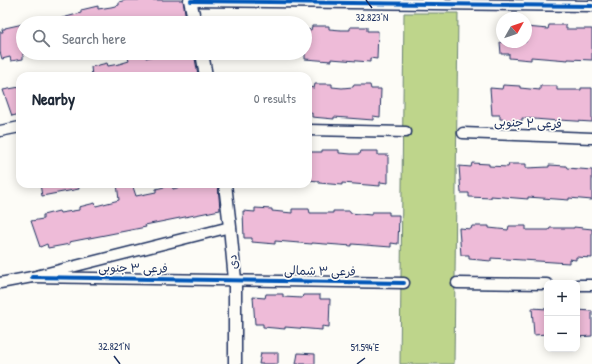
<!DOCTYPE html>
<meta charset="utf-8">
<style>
:root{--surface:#fff;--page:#f6f6f7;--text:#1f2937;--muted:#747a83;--line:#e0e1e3}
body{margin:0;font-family:"Patrick Hand","Playpen Sans Arabic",sans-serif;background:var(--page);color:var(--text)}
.controls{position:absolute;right:12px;bottom:12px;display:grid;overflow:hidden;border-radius:8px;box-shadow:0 2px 10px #0003}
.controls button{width:36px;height:36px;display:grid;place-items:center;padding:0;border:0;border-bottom:1px solid var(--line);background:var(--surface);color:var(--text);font:20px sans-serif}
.compass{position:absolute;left:496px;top:12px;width:36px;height:36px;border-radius:50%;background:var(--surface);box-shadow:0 2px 10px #0003;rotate:50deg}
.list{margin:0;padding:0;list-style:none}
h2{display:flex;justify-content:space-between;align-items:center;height:52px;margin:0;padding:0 16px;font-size:17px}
h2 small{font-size:13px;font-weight:400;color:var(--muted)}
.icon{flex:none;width:22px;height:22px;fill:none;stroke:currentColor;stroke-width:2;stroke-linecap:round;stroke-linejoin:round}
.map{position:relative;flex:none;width:592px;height:364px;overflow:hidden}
.search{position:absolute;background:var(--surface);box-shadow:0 2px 10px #0003;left:16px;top:16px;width:296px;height:44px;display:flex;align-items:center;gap:10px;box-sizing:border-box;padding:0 14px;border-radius:22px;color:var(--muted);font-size:15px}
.panel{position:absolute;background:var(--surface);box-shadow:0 2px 10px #0003;left:16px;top:72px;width:296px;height:116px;border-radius:12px}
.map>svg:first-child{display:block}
.green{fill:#bed58b;stroke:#6c8274}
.building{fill:#eebbd8;stroke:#1b2f5e}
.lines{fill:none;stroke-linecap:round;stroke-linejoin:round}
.minor-casing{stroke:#1b2f5e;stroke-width:13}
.tertiary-casing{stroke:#1b2f5e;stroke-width:15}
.minor{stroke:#fdfcf7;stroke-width:10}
.tertiary{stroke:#fdfcf7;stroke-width:12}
.cycleway-casing{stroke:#fdfcf7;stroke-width:6}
.cycleway{stroke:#0057b8;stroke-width:4}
.ticks{fill:none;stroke:#1b2f5e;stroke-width:1.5}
.labels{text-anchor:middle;stroke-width:3.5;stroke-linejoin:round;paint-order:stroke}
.street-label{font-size:12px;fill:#1b2f5e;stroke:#fdfcf7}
.ticks-label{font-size:10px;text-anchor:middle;fill:#1b2f5e;stroke:#fdfcf7;stroke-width:3.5;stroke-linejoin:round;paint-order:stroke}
</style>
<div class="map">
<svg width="592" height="364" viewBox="0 0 592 364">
<rect width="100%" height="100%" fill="#fdfcf7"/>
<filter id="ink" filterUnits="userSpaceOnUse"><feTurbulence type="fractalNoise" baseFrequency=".025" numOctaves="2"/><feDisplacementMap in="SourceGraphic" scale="8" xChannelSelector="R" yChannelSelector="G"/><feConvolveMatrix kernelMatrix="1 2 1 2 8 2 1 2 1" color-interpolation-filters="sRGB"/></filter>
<g filter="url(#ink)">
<path class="green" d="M404 13H458L454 364H400Z"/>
<g class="building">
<path d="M126 0H183L186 19 183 20 184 23H55V20L81 13V10L98 6V9L111 7 119 5V2Z"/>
<path d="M23 24V59L11 61 10 57 2 59 0 52V32H3L2 29H5V28Z"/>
<path d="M549 25H566V29H592V60L568 59V60L531 57V60L509 58V54H501L500 42H526V27L548 29Z"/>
<path d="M312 26H329V29L341 30H350V27H367V31H378L377 59 370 58V62L331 59V61L305 59V29L311 30Z"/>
<path d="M165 53H194L198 75 194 76H92L91 67 107 63 108 66 119 64 129 61 128 58 145 54 146 58Z"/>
<path d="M315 84H332V87L342 88 353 87 354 85H370L371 89H381L380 117 373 116V120L334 117V119L312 117V113L308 114V87L314 88Z"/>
<path d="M503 85 520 86V88L540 90V86H557V90H581V88H592V122L559 120V121L522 118V121L500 119V115H492L490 88 502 89Z"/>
<path d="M20 87V114L12 116 3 90Z"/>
<path d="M322 150H339V153L351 154H360L361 151H378V155H388V183L380 182V186L342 183V185L319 183V181L308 180V152H322Z"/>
<path d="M472 163 489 164V166L508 167 509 164H526V168L549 167V165L566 166 567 168 592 170V200L569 198V200L528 197V199L491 196V198L469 197V193H461L459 166 471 167Z"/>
<path d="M40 184H78L79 189 42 196Z"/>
<path d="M117 184H132L136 196 156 192V189L172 185 173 189 191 184H218L220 210 145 225 146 227 69 242 70 244 48 248 47 244 40 247 31 221 43 219V215L59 211 60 213 79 210V207L95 203 96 206 119 200Z"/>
<path d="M255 208 272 209V211L292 213V209H309L310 213H333V211H350V213L371 215 372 212H389V215H399L398 244 391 243V247L352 244V246L312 243V244L275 241V244L252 242V238H244L243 211 255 212Z"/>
<path d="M472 226H489V228L508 230 509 226H526V230H549L550 228H574V227L592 229V258L576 257V260L569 259V263L491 258V261L469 259V255H461L459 228 471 229Z"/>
<path d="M266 294H283V297L302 298 303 295H320V299H330L329 327 322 326V330L285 327V329L263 327V324H255L253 297 265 298Z"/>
<path d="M532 308 547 309V334L534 335Z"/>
<path d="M577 310 592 311V336L577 337Z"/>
<path d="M261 353H278V364H259Z"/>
<path d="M298 353 315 354V364H296Z"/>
</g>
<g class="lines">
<defs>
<g id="minor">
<path d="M191 1 592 6"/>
<path d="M308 130 406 132"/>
<path d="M0 131 20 127"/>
<path d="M463 133 592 138"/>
<path d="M32 277 404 283"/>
<path d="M0 283 32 277 230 227"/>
<path d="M457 283 547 284"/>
<path d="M577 285H592"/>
</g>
<g id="tertiary">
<path d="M190 0 195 23"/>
<path d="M202 53 206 76"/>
<path d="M225 184 230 227 235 280V364"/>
</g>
</defs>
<use href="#minor" class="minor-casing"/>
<use href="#tertiary" class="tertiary-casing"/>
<use href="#minor" class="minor"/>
<use href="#tertiary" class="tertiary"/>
<defs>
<g id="cycleway">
<path d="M191 1 592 6"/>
<path d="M32 277 404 283"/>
</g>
</defs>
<use href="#cycleway" class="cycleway-casing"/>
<use href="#cycleway" class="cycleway"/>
</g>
</g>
<path class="ticks" d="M366 0 372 8M114 356 120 364M357 364 365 358"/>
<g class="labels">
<g class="street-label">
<text transform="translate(528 123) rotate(2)" y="4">فرعی ۲ جنوبی</text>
<text transform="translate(233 262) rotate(-95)" y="4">دی</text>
<text transform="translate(133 268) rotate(1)" y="4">فرعی ۳ جنوبی</text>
<text transform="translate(320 271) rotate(1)" y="4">فرعی ۳ شمالی</text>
</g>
</g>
<g class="ticks-label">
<text x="372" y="21">32.823°N</text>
<text x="114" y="350">32.821°N</text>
<text x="365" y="351">51.594°E</text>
</g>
</svg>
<div class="controls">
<button>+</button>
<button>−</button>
</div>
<svg class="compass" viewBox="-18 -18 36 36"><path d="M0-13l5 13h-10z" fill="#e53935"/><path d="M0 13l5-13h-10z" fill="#747a83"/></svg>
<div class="search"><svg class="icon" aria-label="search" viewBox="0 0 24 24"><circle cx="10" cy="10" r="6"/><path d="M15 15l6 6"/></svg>Search here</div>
<section class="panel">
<h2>Nearby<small>0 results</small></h2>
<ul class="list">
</ul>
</section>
</div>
